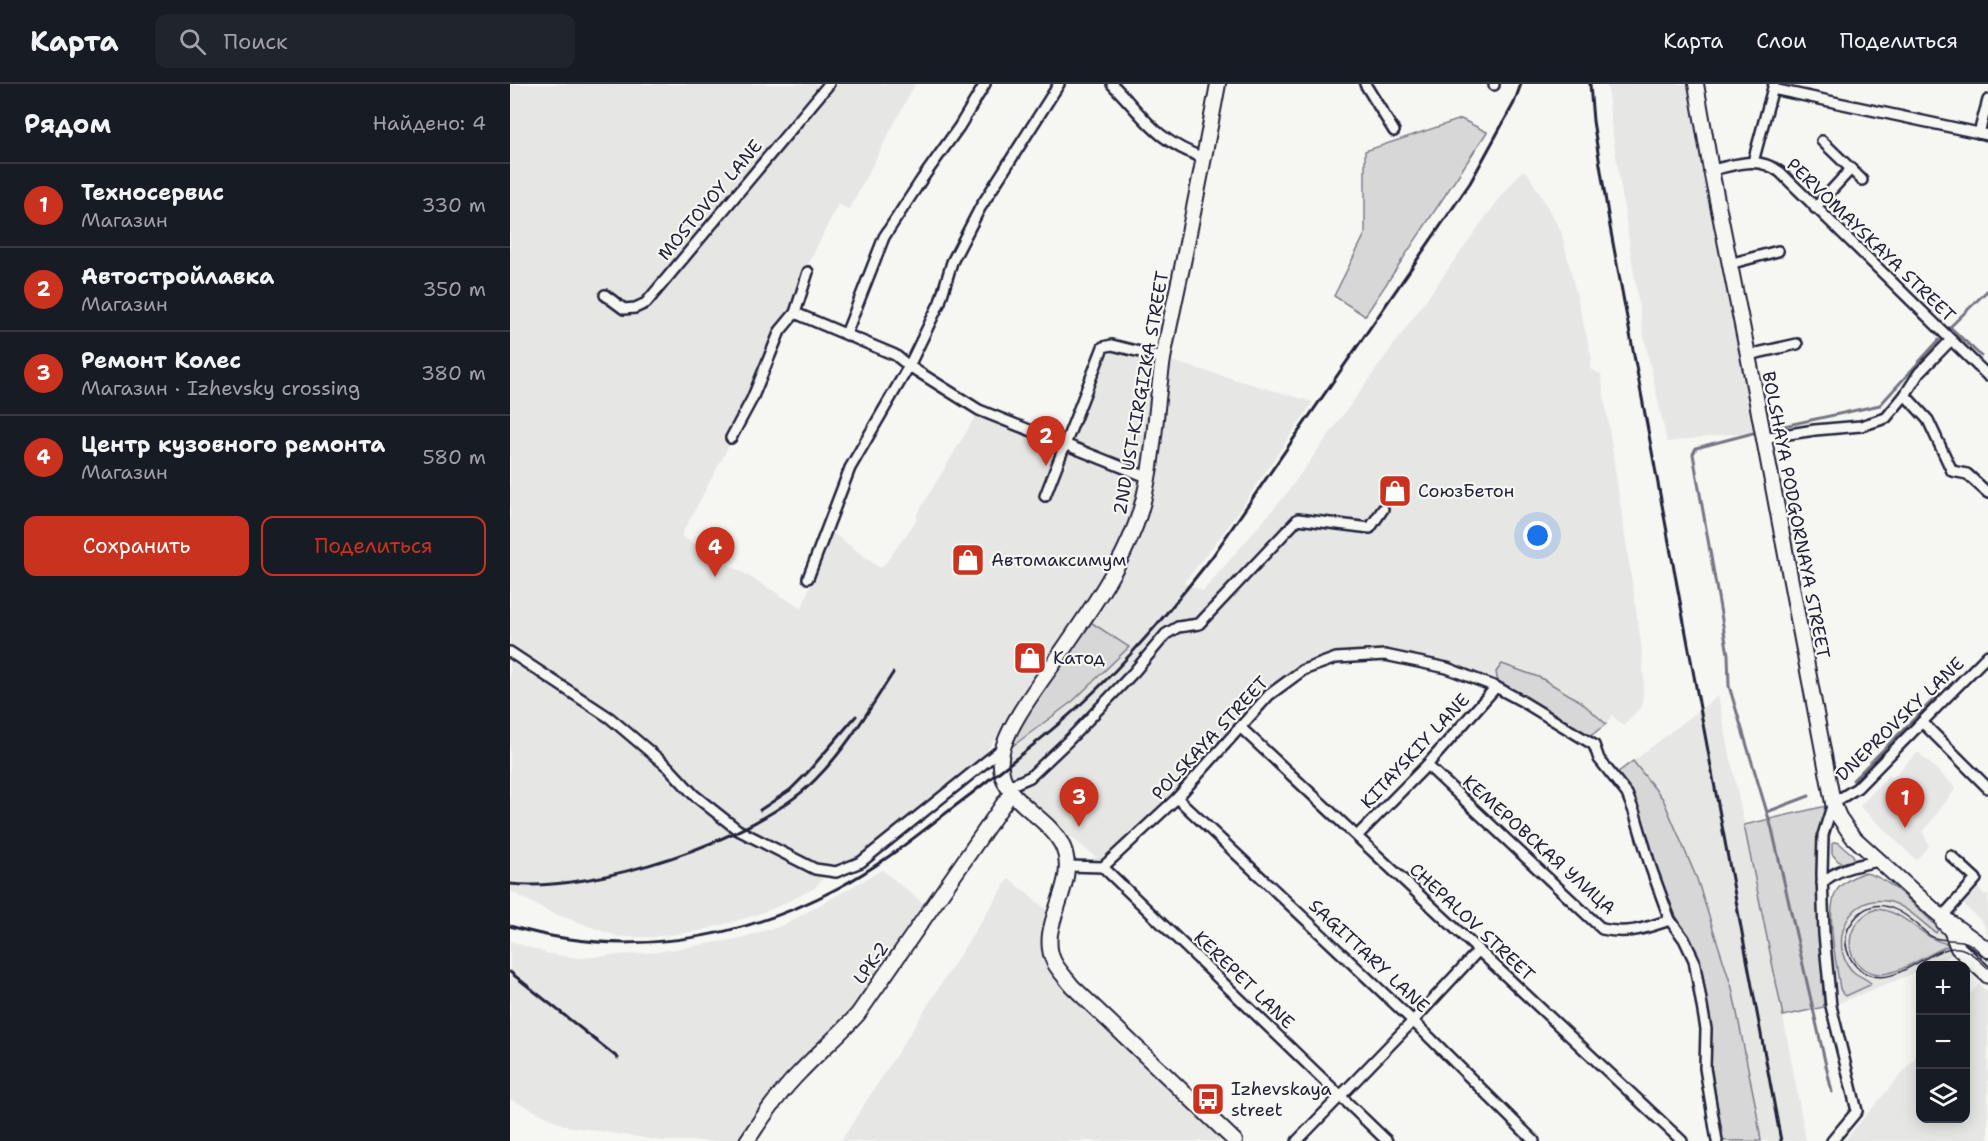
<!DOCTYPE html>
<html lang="ru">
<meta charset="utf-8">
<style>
:root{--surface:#171b24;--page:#20242c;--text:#f1f3f6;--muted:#9ea1a6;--line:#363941;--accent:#c8321e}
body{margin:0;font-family:"Shantell Sans",sans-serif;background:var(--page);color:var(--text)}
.controls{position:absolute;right:18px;bottom:18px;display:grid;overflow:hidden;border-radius:12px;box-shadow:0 3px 15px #0003}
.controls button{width:54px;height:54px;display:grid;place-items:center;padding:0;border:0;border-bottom:2px solid var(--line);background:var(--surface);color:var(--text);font:30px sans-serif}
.you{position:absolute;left:1028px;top:452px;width:21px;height:21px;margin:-15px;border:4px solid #fff;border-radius:50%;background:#1a73e8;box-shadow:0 0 0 9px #1a73e833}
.badge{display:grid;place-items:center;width:39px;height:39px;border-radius:50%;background:var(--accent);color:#fff;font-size:20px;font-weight:700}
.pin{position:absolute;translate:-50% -50px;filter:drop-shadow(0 2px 3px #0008)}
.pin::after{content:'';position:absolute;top:32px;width:21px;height:18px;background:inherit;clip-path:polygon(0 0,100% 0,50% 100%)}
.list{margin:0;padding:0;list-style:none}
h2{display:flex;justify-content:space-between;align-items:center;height:78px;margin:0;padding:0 24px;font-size:26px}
h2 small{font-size:20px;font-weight:400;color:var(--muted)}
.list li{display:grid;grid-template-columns:39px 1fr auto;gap:18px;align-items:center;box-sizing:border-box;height:84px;padding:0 24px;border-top:2px solid var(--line)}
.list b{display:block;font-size:22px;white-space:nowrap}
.list p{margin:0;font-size:20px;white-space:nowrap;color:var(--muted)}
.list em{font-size:20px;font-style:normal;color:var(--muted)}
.actions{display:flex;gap:12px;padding:18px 24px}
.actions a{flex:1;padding:14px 0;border:2px solid var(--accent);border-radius:12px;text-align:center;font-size:21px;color:var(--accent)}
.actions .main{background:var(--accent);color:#fff}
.icon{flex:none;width:33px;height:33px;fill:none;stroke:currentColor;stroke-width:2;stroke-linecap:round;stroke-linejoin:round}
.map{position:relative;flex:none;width:1478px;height:1057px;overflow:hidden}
header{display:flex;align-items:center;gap:36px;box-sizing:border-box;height:84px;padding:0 30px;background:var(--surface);border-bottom:2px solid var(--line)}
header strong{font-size:28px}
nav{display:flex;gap:33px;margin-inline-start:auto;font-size:21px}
.search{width:420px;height:54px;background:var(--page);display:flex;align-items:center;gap:15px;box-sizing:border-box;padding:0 21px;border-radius:12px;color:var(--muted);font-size:22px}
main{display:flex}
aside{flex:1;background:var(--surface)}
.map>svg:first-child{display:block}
.built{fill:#e6e6e4}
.green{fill:#d7d7d7;stroke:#7c7c89;stroke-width:1.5}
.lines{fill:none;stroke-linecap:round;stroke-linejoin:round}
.stream{stroke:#757583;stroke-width:3}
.street-casing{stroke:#22223b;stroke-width:14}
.secondary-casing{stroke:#22223b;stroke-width:18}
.street{stroke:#f6f6f2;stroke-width:9}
.secondary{stroke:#f6f6f2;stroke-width:14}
.tram{stroke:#22223b;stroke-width:1.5}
.rail{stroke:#22223b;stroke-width:3}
.labels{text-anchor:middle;stroke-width:4.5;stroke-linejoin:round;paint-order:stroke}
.street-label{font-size:18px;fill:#22223b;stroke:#f6f6f2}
.poi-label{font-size:18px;fill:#22223b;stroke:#f6f6f2;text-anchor:start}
</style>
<header>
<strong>Карта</strong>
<div class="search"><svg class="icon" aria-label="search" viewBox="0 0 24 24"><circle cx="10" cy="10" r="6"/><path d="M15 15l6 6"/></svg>Поиск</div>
<nav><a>Карта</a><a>Слои</a><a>Поделиться</a></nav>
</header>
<main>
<aside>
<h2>Рядом<small>Найдено: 4</small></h2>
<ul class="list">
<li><span class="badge">1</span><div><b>Техносервис</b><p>Магазин</p></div><em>330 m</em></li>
<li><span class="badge">2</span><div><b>Автостройлавка</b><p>Магазин</p></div><em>350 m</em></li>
<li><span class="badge">3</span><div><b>Ремонт Колес</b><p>Магазин · Izhevsky crossing</p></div><em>380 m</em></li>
<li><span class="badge">4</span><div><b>Центр кузовного ремонта</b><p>Магазин</p></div><em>580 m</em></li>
</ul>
<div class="actions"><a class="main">Сохранить</a><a>Поделиться</a></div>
</aside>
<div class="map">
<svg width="1478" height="1057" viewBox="0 0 1478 1057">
<rect width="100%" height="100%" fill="#f6f6f2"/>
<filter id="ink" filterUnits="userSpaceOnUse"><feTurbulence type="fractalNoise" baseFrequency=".0167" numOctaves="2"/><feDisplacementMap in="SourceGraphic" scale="12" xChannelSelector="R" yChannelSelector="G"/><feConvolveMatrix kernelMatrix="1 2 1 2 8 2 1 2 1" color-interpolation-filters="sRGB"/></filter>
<g filter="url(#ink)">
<g class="built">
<path d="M0 0H313L131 216 138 223 325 0H405L339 126 328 120 295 187 282 228 222 356 171 452 292 524 320 447 370 484 375 480 408 434 406 432 467 330 632 397 618 447 579 520 470 676 346 775 322 783 305 804 267 823 243 832 190 847 144 853H109L40 828 0 807Z"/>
<path d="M1097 0H1181L1195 86 1245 347 1157 358 1133 248 1101 39Z"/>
<path d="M1012 87 1017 88 1051 147 1082 275 1080 285 1091 290 1131 559 1134 595 1132 622 1113 642 1102 631 1096 640 1070 617 986 588 988 599 938 580 875 566 826 570 789 583 756 608 664 711 594 780 515 715 500 692 497 674 500 664 563 617 619 563 579 537 626 451 658 276 803 318 720 440 674 499 693 507 774 413 980 127Z"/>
<path d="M602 263 647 275 633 387 560 359 596 265Z"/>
<path d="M1208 612 1273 932 1296 1057H1251L1246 1024 1222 904 1188 799 1153 715 1123 677Z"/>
<path d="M1408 668 1446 704 1413 748 1419 762 1406 776 1350 722 1379 691 1382 694Z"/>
<path d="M372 786 413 819 343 927 250 1023 229 1057H153L56 1042 0 1015V857L39 870 69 874 147 868 227 855 274 841Z"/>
<path d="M499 794 539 828V881L718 1057H331Z"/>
<path d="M1465 801 1475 811 1478 809V852L1474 840 1450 817Z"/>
<path d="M1385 805 1433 844 1448 868 1420 881 1410 882V886L1397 892 1329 919 1319 849V832Z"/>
<path d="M1469 900 1478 908V1057H1334L1410 968V1034H1456V915Z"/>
</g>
<g class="green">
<path d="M951 35 977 48 855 232 824 212 855 150V67Z"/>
<path d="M579 537 619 563 563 617 500 664 517 627Z"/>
<path d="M992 580 1031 594 1070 617 1096 640 1082 651 1073 649 1013 612 988 599 986 588Z"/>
<path d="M1123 677 1153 715 1187 795 1222 904 1246 1024 1251 1057H1213L1201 984 1200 943 1190 877 1178 852 1166 832 1145 783 1129 729 1120 708 1107 689Z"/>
<path d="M1316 722C1300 787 1310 856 1314 923L1273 932 1234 741Z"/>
<path d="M1325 758 1329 759 1343 771V777L1334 780 1328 777 1322 770V760Z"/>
<path d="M1352 789C1377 789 1410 828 1429 844L1426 849C1411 838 1395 820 1376 817 1341 811 1321 852 1337 880 1345 893 1352 891 1361 899L1360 901 1336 912 1333 910 1330 905C1327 880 1315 830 1326 808 1330 799 1343 793 1352 789Z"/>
<path d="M1366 825C1397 827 1409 854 1438 860V862C1419 869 1389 891 1369 890 1333 886 1329 840 1366 825Z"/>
</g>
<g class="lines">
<g class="stream">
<path d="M1440 243 1471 272"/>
<path d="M1439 244 1478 206"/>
<path d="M1260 345 1370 321 1429 256"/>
<path d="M1243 349 1186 364 1183 370 1218 570 1219 602 1262 745 1322 1008"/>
<path d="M1343 696 1429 610"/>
<path d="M1257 728 1299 712"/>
</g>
<defs>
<g id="street">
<path d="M602 0C636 35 645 56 694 74"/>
<path d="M855 0 884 47"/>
<path d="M984 1V0"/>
<path d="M1263 5 1478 51"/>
<path d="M1469 49 1478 16"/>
<path d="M1243 78 1264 0"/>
<path d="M1341 85 1352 96"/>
<path d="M1201 86C1226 81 1247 71 1270 88L1478 292"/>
<path d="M1305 124 1341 85 1312 57"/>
<path d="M1219 180 1268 167"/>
<path d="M95 211 114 225 125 224 136 219 319 0"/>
<path d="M285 229 385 271 399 282 469 326 637 393"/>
<path d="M336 250 374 153 412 95 449 43 475 0"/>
<path d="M1238 271 1287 260"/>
<path d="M1395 311 1418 336 1442 387 1457 390 1478 409"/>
<path d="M221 354 242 315 270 247 285 229 298 188"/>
<path d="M1253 354 1305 346 1351 342 1376 334 1395 311 1409 289 1441 256"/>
<path d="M535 412 593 263 602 261 654 274"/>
<path d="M298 494 340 384 399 282 430 218 442 178 470 124 549 0"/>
<path d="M0 568 100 634 158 683 184 711 228 746 305 785 326 788 351 778 493 664"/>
<path d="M1412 638 1478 704"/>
<path d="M730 643 1172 1057"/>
<path d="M917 681 1092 845C1119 851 1135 844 1160 836"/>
<path d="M497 703 520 693 558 657 624 588 656 550 668 543 689 540 788 435 860 444 873 425"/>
<path d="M667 714 903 937 1024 1057"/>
<path d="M847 752 917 681 986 603"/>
<path d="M558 782 593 783 877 1057"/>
<path d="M593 783 667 714 759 611 793 586 826 574 875 571 937 584 986 603 1010 616 1084 661 1089 675 1117 710 1125 730 1141 784 1160 836 1174 855 1184 876 1196 945 1195 984 1207 1057"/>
<path d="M1312 799C1328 784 1348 781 1369 777"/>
<path d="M1432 833 1466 795 1441 772"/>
<path d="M787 1057 903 937 968 867"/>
<path d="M1322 1057 1347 1027 1321 922 1314 850 1312 790 1313 751 1323 719 1347 704 1478 571"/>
</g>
<g id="secondary">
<path d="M708 0C697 60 685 119 673 179 666 211 659 243 653 275 645 327 644 392 626 440 608 489 575 533 546 576 530 599 493 647 491 674 487 716 533 727 551 759 573 799 525 840 544 878 548 886 556 894 562 902L725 1057"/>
<path d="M1186 0 1201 86 1238 271 1323 719 1329 733 1342 752 1427 829 1478 866"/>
<path d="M1433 838 1441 846 1448 864 1478 892"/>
<path d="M237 1057C253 1032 270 1008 291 987 310 967 330 950 348 930L501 709"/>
</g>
</defs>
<use href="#street" class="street-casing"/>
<use href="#secondary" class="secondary-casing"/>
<use href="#street" class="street"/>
<use href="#secondary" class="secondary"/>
<path class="tram" d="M1478 876C1470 869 1462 859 1452 857 1443 855 1434 857 1425 854 1416 851 1410 842 1403 837 1381 819 1358 813 1341 840 1335 847 1335 857 1337 866 1340 876 1345 883 1353 888 1385 906 1413 867 1443 864 1457 862 1468 876 1478 884"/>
<g class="rail">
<path d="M1080 0 1083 37 1100 143 1271 1057"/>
<path d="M250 726 280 706 297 689 346 632"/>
<path d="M0 800C83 809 246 756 305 696 336 665 359 626 383 589"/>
<path d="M0 842C110 875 228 858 328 804 376 779 418 742 461 710 497 681 536 653 570 621 619 576 661 525 702 473L960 99 1004 19 1011 0"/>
<path d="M0 888 108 974"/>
</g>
</g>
</g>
<defs>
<symbol id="shop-square" viewBox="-11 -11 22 22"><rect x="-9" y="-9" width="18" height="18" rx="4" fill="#c8321e" stroke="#f6f6f2"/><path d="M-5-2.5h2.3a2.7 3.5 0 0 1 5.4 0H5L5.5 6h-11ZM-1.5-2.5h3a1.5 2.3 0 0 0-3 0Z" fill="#fff"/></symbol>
<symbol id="bus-square" viewBox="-11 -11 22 22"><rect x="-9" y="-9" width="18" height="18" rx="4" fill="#c8321e" stroke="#f6f6f2"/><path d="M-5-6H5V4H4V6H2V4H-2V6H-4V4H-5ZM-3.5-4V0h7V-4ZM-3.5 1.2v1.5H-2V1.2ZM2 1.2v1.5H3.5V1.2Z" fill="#fff"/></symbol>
</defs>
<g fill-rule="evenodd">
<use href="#shop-square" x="866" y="388" width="38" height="38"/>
<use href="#shop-square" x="439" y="457" width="38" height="38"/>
<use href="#shop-square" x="501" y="555" width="38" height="38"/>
<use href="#bus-square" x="679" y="996" width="38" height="38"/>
</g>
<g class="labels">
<g class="street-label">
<text transform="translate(200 116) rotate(-50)" y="6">MOSTOVOY LANE</text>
<text transform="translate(1361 156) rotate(44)" y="6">PERVOMAYSKAYA STREET</text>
<text transform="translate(631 309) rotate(-80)" y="6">2ND UST-KIRGIZKA STREET</text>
<text transform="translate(1286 431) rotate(79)" y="6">BOLSHAYA PODGORNAYA STREET</text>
<text transform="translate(1390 635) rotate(-44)" y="6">DNEPROVSKY LANE</text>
<text transform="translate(700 654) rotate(-47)" y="6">POLSKAYA STREET</text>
<text transform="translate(905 667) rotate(-47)" y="6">KITAYSKIY LANE</text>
<text transform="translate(1029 761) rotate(42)" y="6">КЕМЕРОВСКАЯ УЛИЦА</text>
<text transform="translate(962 838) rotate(43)" y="6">CHEPALOV STREET</text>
<text transform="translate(859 872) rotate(43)" y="6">SAGITTARY LANE</text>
<text transform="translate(361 879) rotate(-55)" y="6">LPK-2</text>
<text transform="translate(734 896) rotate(44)" y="6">KEREPET LANE</text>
</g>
<g class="poi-label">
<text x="908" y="413">СоюзБетон</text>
<text x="481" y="482">Автомаксимум</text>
<text x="543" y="580">Катод</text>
<text x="721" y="1011">Izhevskaya<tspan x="721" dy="21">street</tspan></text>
</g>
</g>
</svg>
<div class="controls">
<button>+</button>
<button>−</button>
<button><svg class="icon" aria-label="layers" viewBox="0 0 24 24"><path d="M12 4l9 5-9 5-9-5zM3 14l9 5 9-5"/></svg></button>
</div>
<div class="you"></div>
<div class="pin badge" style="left:1395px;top:744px">1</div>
<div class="pin badge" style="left:536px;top:382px">2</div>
<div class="pin badge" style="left:569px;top:743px">3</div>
<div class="pin badge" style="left:205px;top:493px">4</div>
</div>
</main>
